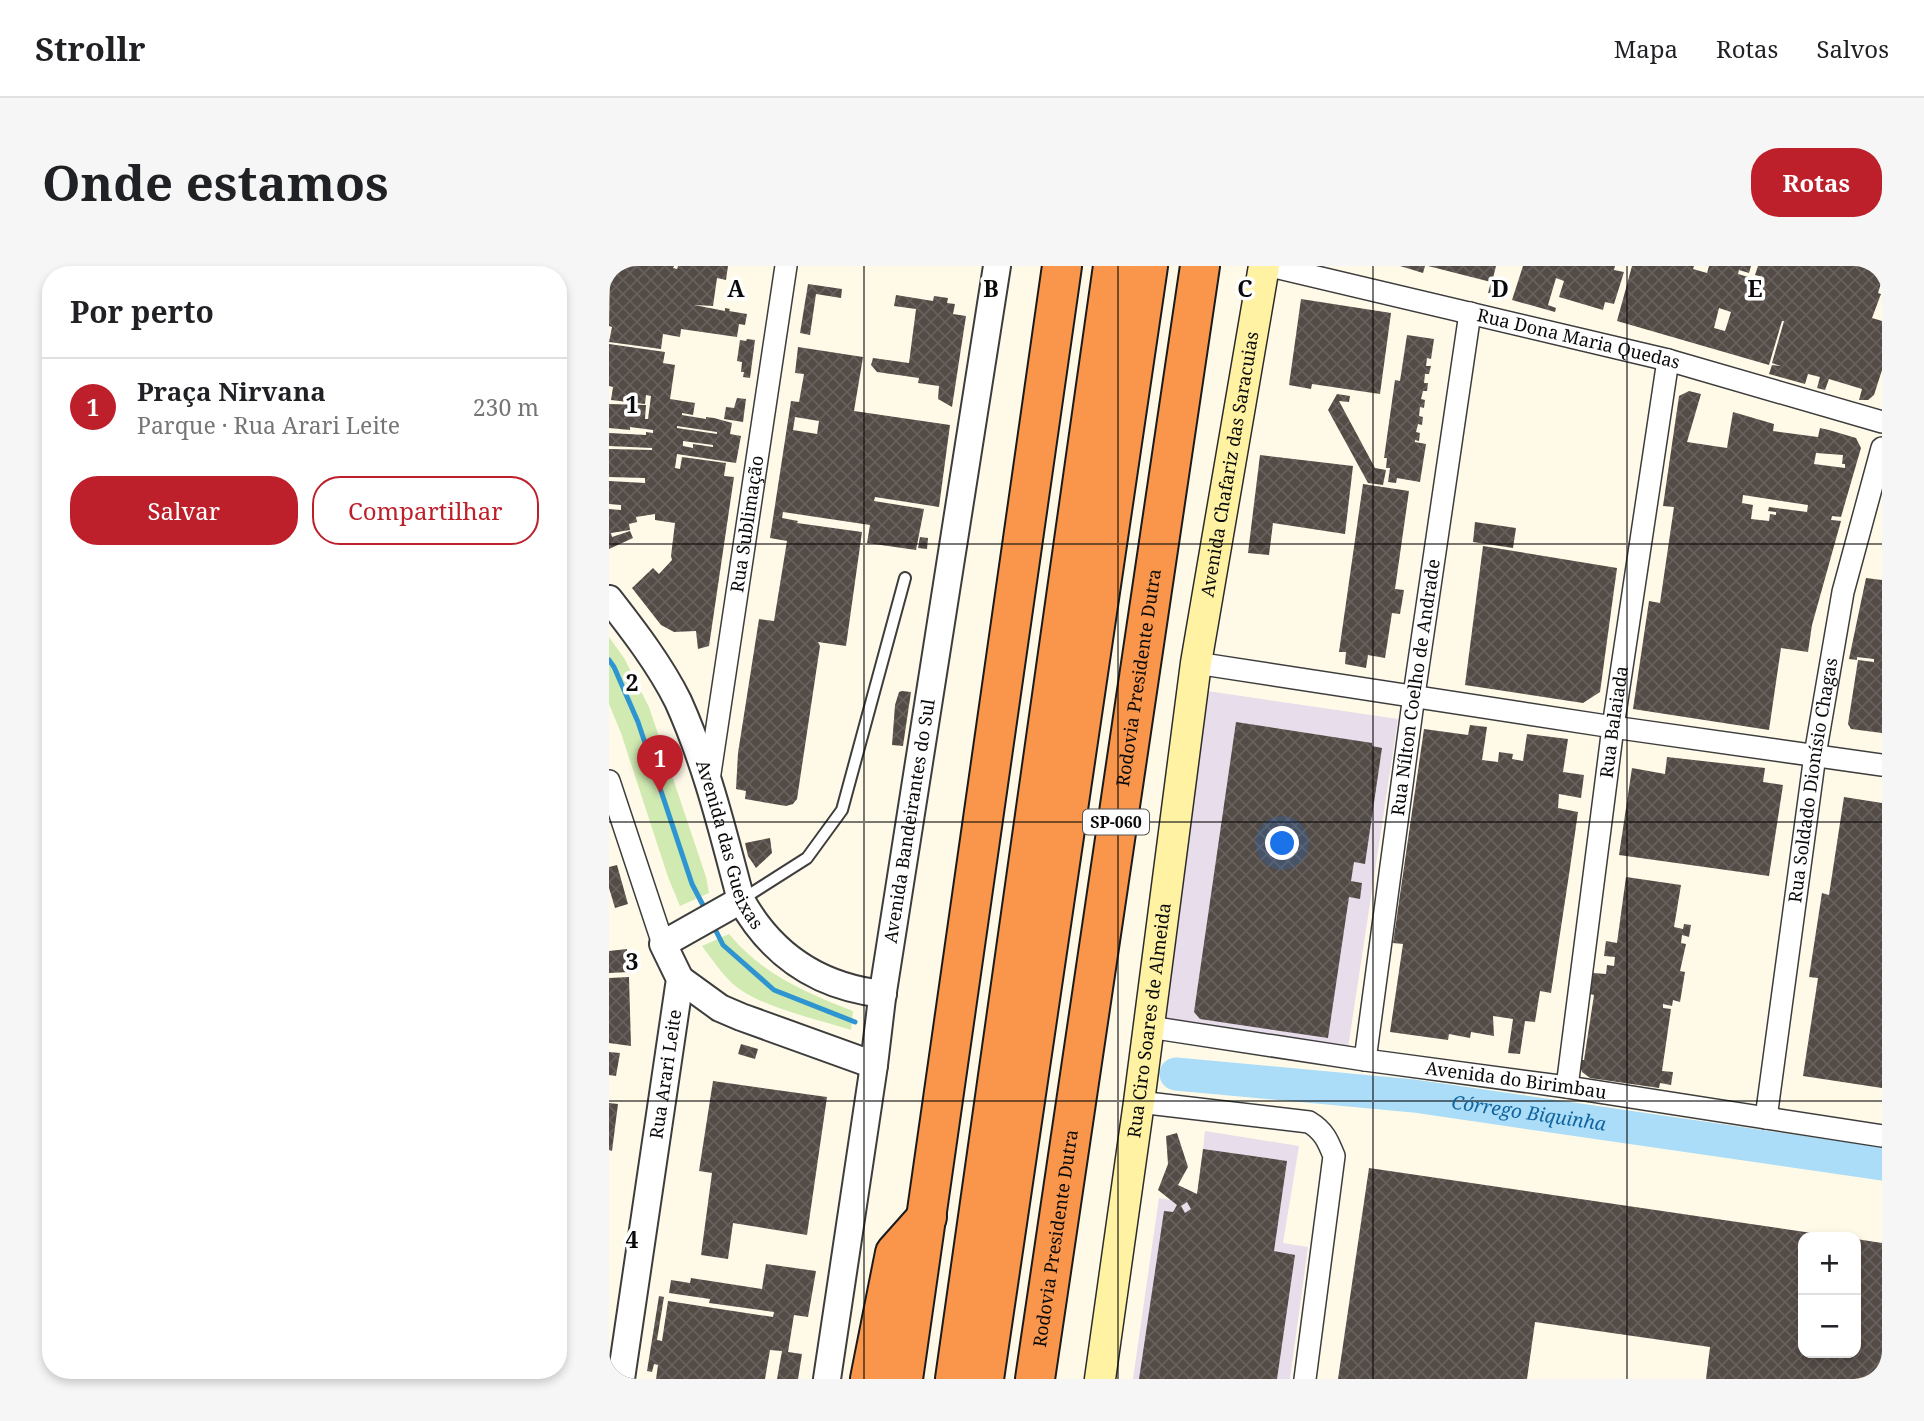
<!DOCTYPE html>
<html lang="pt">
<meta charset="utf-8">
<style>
:root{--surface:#fff;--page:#f6f6f6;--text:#202124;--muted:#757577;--line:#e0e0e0;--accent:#bd1f2b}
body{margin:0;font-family:"Noto Serif",serif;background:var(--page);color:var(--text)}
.controls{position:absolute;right:21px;bottom:21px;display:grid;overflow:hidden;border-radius:14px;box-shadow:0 4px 10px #0003}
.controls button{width:63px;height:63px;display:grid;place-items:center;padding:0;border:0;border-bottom:2px solid var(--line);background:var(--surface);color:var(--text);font:35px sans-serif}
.you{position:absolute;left:674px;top:578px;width:24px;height:24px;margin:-18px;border:5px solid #fff;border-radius:50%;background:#1a73e8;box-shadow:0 0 0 10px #1a73e833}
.badge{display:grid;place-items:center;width:46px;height:46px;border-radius:50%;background:var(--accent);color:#fff;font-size:23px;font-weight:700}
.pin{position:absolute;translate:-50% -58px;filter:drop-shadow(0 2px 4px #0008)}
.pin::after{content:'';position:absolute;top:37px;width:24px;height:21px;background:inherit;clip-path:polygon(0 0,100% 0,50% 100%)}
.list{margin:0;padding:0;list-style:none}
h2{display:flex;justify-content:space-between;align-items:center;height:91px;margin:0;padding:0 28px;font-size:30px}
h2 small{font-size:23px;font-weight:400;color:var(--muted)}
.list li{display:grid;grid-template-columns:46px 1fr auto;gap:21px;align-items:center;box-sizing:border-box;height:98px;padding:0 28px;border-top:2px solid var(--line)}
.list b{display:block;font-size:26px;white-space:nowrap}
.list p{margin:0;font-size:23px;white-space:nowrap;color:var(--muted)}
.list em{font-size:23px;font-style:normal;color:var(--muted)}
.actions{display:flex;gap:14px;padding:21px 28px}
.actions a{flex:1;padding:16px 0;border:2px solid var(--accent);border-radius:28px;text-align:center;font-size:24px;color:var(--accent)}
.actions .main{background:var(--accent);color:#fff}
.map{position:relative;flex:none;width:1273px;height:1113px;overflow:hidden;border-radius:28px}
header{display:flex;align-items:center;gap:42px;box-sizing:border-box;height:98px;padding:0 35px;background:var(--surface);border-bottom:2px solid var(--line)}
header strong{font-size:33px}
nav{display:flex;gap:38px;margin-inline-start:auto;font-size:24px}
.intro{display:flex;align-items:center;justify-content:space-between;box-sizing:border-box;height:168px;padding:0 42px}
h1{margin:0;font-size:49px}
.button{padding:18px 32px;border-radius:28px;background:var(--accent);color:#fff;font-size:24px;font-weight:700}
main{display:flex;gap:42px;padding:0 42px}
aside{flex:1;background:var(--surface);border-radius:28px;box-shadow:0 4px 10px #0003}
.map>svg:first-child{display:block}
.industrial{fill:#e8ddea}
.park{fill:#d0eab1}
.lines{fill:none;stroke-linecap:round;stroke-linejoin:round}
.stream{stroke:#2f95d1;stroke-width:5}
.river{stroke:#abddf8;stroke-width:33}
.building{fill:url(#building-cross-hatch);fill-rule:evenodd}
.service-casing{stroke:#3d3d3d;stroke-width:14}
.minor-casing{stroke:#3d3d3d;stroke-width:24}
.tertiary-casing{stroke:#3d3d3d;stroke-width:30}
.secondary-casing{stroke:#2c2c2c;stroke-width:33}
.motorway-casing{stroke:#1b1b1b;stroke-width:42}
.service{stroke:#fff;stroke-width:10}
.minor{stroke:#fff;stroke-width:21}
.tertiary{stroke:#fff;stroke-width:26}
.secondary{stroke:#fff2a3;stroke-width:30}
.motorway{stroke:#f9964b;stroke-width:38}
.grid{fill:none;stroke:#0a0a0a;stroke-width:2;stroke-opacity:0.55}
.labels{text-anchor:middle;stroke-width:7;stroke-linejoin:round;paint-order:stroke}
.shield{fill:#fff;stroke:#545454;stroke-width:2}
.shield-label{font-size:16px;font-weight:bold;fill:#0a0a0a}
.street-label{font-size:18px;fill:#0a0a0a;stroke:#fff}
.water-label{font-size:19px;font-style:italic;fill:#11659e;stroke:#fff}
.grid-label{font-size:23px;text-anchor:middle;font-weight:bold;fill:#0a0a0a;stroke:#fff;stroke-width:7;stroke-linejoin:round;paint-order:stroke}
</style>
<header>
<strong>Strollr</strong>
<nav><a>Mapa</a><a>Rotas</a><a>Salvos</a></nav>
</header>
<div class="intro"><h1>Onde estamos</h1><a class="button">Rotas</a></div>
<main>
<aside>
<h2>Por perto<small></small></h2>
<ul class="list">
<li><span class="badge">1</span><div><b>Praça Nirvana</b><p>Parque · Rua Arari Leite</p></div><em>230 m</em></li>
</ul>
<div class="actions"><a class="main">Salvar</a><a>Compartilhar</a></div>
</aside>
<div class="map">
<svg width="1273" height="1113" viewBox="0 0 1273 1113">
<defs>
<pattern id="building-cross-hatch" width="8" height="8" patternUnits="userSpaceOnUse" patternTransform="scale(1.75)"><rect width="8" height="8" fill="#534b46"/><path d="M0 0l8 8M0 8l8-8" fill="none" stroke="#67605c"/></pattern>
</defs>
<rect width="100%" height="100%" fill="#fffae8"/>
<g class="industrial">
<path d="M598 425 789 453 739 782 548 754Z"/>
<path d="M596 865 690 880 674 977 699 981 681 1113H524L550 932 588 939Z"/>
</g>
<g class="park">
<path d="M0 371 15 392 40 441 97 611 100 627 71 640 59 611 12 467 0 438Z"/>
<path d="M120 668C153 708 197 727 244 745L242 764C208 753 150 741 124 718 112 707 103 693 93 680Z"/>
</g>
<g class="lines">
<g class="stream">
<path d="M0 394 5 401 29 456 83 618 97 645"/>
<path d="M103 657 114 679 165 724 246 756"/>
</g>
<path class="river" id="s1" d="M567 808 805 830 1273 898"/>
</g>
<g class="building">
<path d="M1 0H65L64 2 68 3 69 0H119L117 14 108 12 104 40 85 39 116 45V42L121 43 120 45 138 48 136 59 130 58 128 71 72 63 71 71 54 68 52 83 0 76 3 61 0 60Z"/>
<path d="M791 0H816L814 7Z"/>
<path d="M819 0H887L884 12 896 15 892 30 879 27 882 16Z"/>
<path d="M914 0H1006L1005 4 1015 6 1005 38 996 36 994 44 950 31 955 15 947 12 939 39 947 42 946 46 903 34Z"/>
<path d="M1023 0H1085L1084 3 1098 7 1100 0H1142L1140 7 1130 4 1129 8 1153 15 1154 11 1146 9 1149 0H1273V14L1269 27 1272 28 1263 52 1273 55V104L1265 129 1259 134H1250L1253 123 1220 113 1216 124 1208 122 1211 111 1199 108 1196 118 1160 108 1163 99 1172 100 1163 97 1175 55H1173L1160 99 1008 55ZM1110 42 1122 46 1116 65 1105 62Z"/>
<path d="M199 18 233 23 232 32 207 28 201 69 191 67Z"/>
<path d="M287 29 324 35 325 30 339 32 338 37 346 38 344 48 357 50 343 141 329 133 330 120 309 117 310 112 268 106 262 99 264 92 300 97 307 43 285 40Z"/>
<path d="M692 33 782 47 771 128 703 118 702 123 680 119Z"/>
<path d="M798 69 825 73 822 93 818 92 817 100H822L820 108H816L815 117H819L818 125H814L812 133 816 134 815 142 811 141 810 150 814 151 813 159 809 158 807 166 811 167 810 175 806 174V176L817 178 811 216 788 212 787 217 779 216 781 202H777L778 192H775L786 114 791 115Z"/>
<path d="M138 73 146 74 141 112 134 111 135 106H132L133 96 128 95 131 74 137 75Z"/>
<path d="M0 78 56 86 54 97 66 99 61 133 86 137 84 149 73 147V149L97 153V151L105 152 123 157 121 168 132 170 127 197 68 188 66 202 71 203 73 191 117 197 115 210 125 211 100 380 89 383 87 365 65 366 52 359 23 322 44 302 50 308 63 294 62 290 66 257 46 254V248L27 251 28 256 20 258 21 264 2 267 3 271 21 265 24 272 0 283V243L12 244V239L0 238V215L36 217V212L0 211V183L43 184V182L0 180V167L37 169V166L44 167V164L21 161V164L0 162V138L37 139 36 153H39L42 130 37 129 36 138 2 134 4 121 0 120ZM68 160 108 166V168L68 162ZM74 175 104 179V181L84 178V182L74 180Z"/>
<path d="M189 81 254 91 245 145 341 159 330 241 266 231 265 235 315 243 307 284 258 277 261 259 174 246 173 252 189 255 188 257 253 266 237 380 209 376 211 380 188 533 184 538 177 540 136 533 137 525 127 523 129 487 150 353 165 355 178 275 161 272 182 135 190 136 195 108 186 107ZM186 151 210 155 208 168 184 164Z"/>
<path d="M1080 125 1092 128 1078 176 1118 182 1124 146 1165 158 1164 165 1209 171 1211 162 1220 164 1247 172 1252 182 1232 251 1223 250 1222 254 1232 255 1203 359 1199 386 1172 382 1160 464 1024 443 1040 335 1051 337 1065 241 1054 240 1070 130ZM1207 187 1234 189 1233 198H1236V202L1205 198ZM1134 229 1199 239 1198 246 1160 241 1159 245 1167 246V249L1161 248 1160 255 1142 253 1144 239 1133 237Z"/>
<path d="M728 128 741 130 740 136 730 135 766 202 777 204 774 219 759 217 719 144Z"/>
<path d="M128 132 137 133 134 156 115 153 117 141 125 142Z"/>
<path d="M651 189 744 200 736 268 664 257 660 289 639 287Z"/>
<path d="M754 218 800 225 786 323 795 324 791 348 783 347 776 392 759 389 757 402 736 398 737 386H730Z"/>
<path d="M866 256 907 262 904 282 864 276Z"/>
<path d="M311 271 319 272 318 283 309 282Z"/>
<path d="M874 280 1008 302 991 426 974 437 856 419Z"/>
<path d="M1257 312 1273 314V467L1242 463 1239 458 1249 394 1265 396V393L1248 391V394L1240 393Z"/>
<path d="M293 425 302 426 294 480 283 479 286 439 290 426Z"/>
<path d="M627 456 763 477V480L773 482 756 598 745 596 742 615 753 617 751 633 740 631 719 772 591 753 585 746Z"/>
<path d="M861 459 878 461 873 494 889 496 890 486 904 488 903 493 914 495 918 468 959 473 954 506 975 509 972 532 950 528 949 542 969 546 961 602 942 727 931 725 926 756 916 755 911 788 899 787 904 753 884 750 885 770 862 766 861 772 840 768 839 774 781 766 794 678 784 677 815 463 859 469Z"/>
<path d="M1058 491 1156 502 1154 516 1174 519 1160 610 1010 589 1023 502 1056 508Z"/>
<path d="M1235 531 1273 537V822L1194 810 1209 712 1200 711 1213 627 1220 629Z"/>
<path d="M161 572 163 587 147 602 139 590 136 577Z"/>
<path d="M8 599 19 638 6 642 0 622V601Z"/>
<path d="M1017 611 1072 619 1065 661 1074 663 1075 658 1082 659 1080 671 1073 669 1072 677 1077 678 1071 705 1076 706 1071 736 1064 734 1063 740 1054 738V742L1062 743 1053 805 1064 806 1062 819 1051 817 1050 822 981 812 973 806 971 800 972 794H975L985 729 981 728 984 707 997 708 998 699 1005 700 1006 691 995 690 997 675 1008 677Z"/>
<path d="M18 683 20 706 0 707V685Z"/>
<path d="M20 711 22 780 0 777V712Z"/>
<path d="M132 778 149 783 146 793 129 788Z"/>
<path d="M0 786 11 787 7 810 0 809Z"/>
<path d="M104 815 218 831 198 969 124 957 119 993 92 989 103 907 90 905Z"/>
<path d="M0 837 9 838 3 885 0 884Z"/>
<path d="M568 867 579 901 569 919 588 928 594 883 678 895 665 985 686 989 668 1113H530L555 945 564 946 568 939 549 924 559 898 557 870ZM578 936 582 943 576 947 572 940Z"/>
<path d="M760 902 1223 970 1194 971V1087H1247V973L1273 977V1113H1097L1101 1081 926 1056 918 1113H729Z"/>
<path d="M157 998 207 1005 199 1051 185 1049 179 1086 193 1088 189 1113H168L173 1085 161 1084 156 1113H47L49 1099 45 1098 43 1106 38 1105 50 1030 55 1031 48 1074 53 1075 59 1035 164 1051 165 1046 100 1037 101 1033 60 1027 62 1014 81 1017 82 1012 153 1023Z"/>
</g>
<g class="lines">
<defs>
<path id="service" d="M132 634 198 592 233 544 296 312"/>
<g id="minor">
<path id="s2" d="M661 0 1059 94 1273 156"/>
<path d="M587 397 1004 461 1273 499"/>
<path id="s3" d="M100 514 177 0"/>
<path d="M0 515 54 678"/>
<path id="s4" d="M540 761 756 794 958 821 1273 870"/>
<path id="s5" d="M756 794 805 429 861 47"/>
<path id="s6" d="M958 821 1004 461 1059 94"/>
<path d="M530 836 700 856C715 865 719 875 725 890L696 1113"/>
<path id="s7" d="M1157 852 1206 489 1234 326 1273 182"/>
</g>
<g id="tertiary">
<path id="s8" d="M0 333C25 365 51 399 69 435 98 499 114 567 132 634 163 690 211 721 274 728"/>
<path d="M71 713 111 742 132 751 265 799"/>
<path id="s9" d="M12 1113 71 713 54 678 132 634"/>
<path id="s10" d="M218 1113 265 799 273 732 388 0"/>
</g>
<g id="secondary">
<path id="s11" d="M491 1113 530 836 587 397 655 0"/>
</g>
<g id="motorway">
<path d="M261 1113 286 987 318 951"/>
<path d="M294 1113 453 0"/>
<path d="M346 1113 504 0"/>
<path d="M375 1113 539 0"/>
<path id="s12" d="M426 1113 591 0"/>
</g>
</defs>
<use href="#service" class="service-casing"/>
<use href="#minor" class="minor-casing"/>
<use href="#tertiary" class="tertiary-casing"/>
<use href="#secondary" class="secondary-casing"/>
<use href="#motorway" class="motorway-casing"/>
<use href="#service" class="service"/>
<use href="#minor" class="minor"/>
<use href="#tertiary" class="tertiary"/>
<use href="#secondary" class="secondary"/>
<use href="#motorway" class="motorway"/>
</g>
<path class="grid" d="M255 0V1113M509 0V1113M764 0V1113M1018 0V1113M0 278H1273M0 556H1273M0 835H1273"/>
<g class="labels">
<rect class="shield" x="474" y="543.5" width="66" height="25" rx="5"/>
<g class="shield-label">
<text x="507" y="562">SP-060</text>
</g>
<g class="street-label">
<text dy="6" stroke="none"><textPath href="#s2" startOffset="317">Rua Dona Maria Quedas</textPath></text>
<text dy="6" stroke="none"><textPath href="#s11" startOffset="924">Avenida Chafariz das Saracuias</textPath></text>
<text dy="6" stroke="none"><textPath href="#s3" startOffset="259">Rua Sublimação</textPath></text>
<text dy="6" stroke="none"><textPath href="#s12" startOffset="709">Rodovia Presidente Dutra</textPath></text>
<text dy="6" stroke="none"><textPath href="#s5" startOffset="376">Rua Nílton Coelho de Andrade</textPath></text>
<text dy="6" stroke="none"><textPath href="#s6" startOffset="368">Rua Balaiada</textPath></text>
<text dy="6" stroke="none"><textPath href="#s7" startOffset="341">Rua Soldado Dionísio Chagas</textPath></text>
<text dy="6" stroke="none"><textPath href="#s10" startOffset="564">Avenida Bandeirantes do Sul</textPath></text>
<text dy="6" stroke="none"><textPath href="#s8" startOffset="276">Avenida das Gueixas</textPath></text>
<text dy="6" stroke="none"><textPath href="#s11" startOffset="362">Rua Ciro Soares de Almeida</textPath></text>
<text dy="6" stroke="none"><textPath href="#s9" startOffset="308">Rua Arari Leite</textPath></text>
<text dy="6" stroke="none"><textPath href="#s4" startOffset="371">Avenida do Birimbau</textPath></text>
<text dy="6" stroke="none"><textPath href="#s12" startOffset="142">Rodovia Presidente Dutra</textPath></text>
</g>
<g class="water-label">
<text dy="7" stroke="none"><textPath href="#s1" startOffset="355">Córrego Biquinha</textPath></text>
</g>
</g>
<g class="grid-label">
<text x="127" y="31">A</text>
<text x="382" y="31">B</text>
<text x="636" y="31">C</text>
<text x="891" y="31">D</text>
<text x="1146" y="31">E</text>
<text x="23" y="147">1</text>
<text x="23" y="425">2</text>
<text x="23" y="704">3</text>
<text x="23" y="982">4</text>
</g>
</svg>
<div class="controls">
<button>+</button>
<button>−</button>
</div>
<div class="you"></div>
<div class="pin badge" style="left:51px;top:527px">1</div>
</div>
</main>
